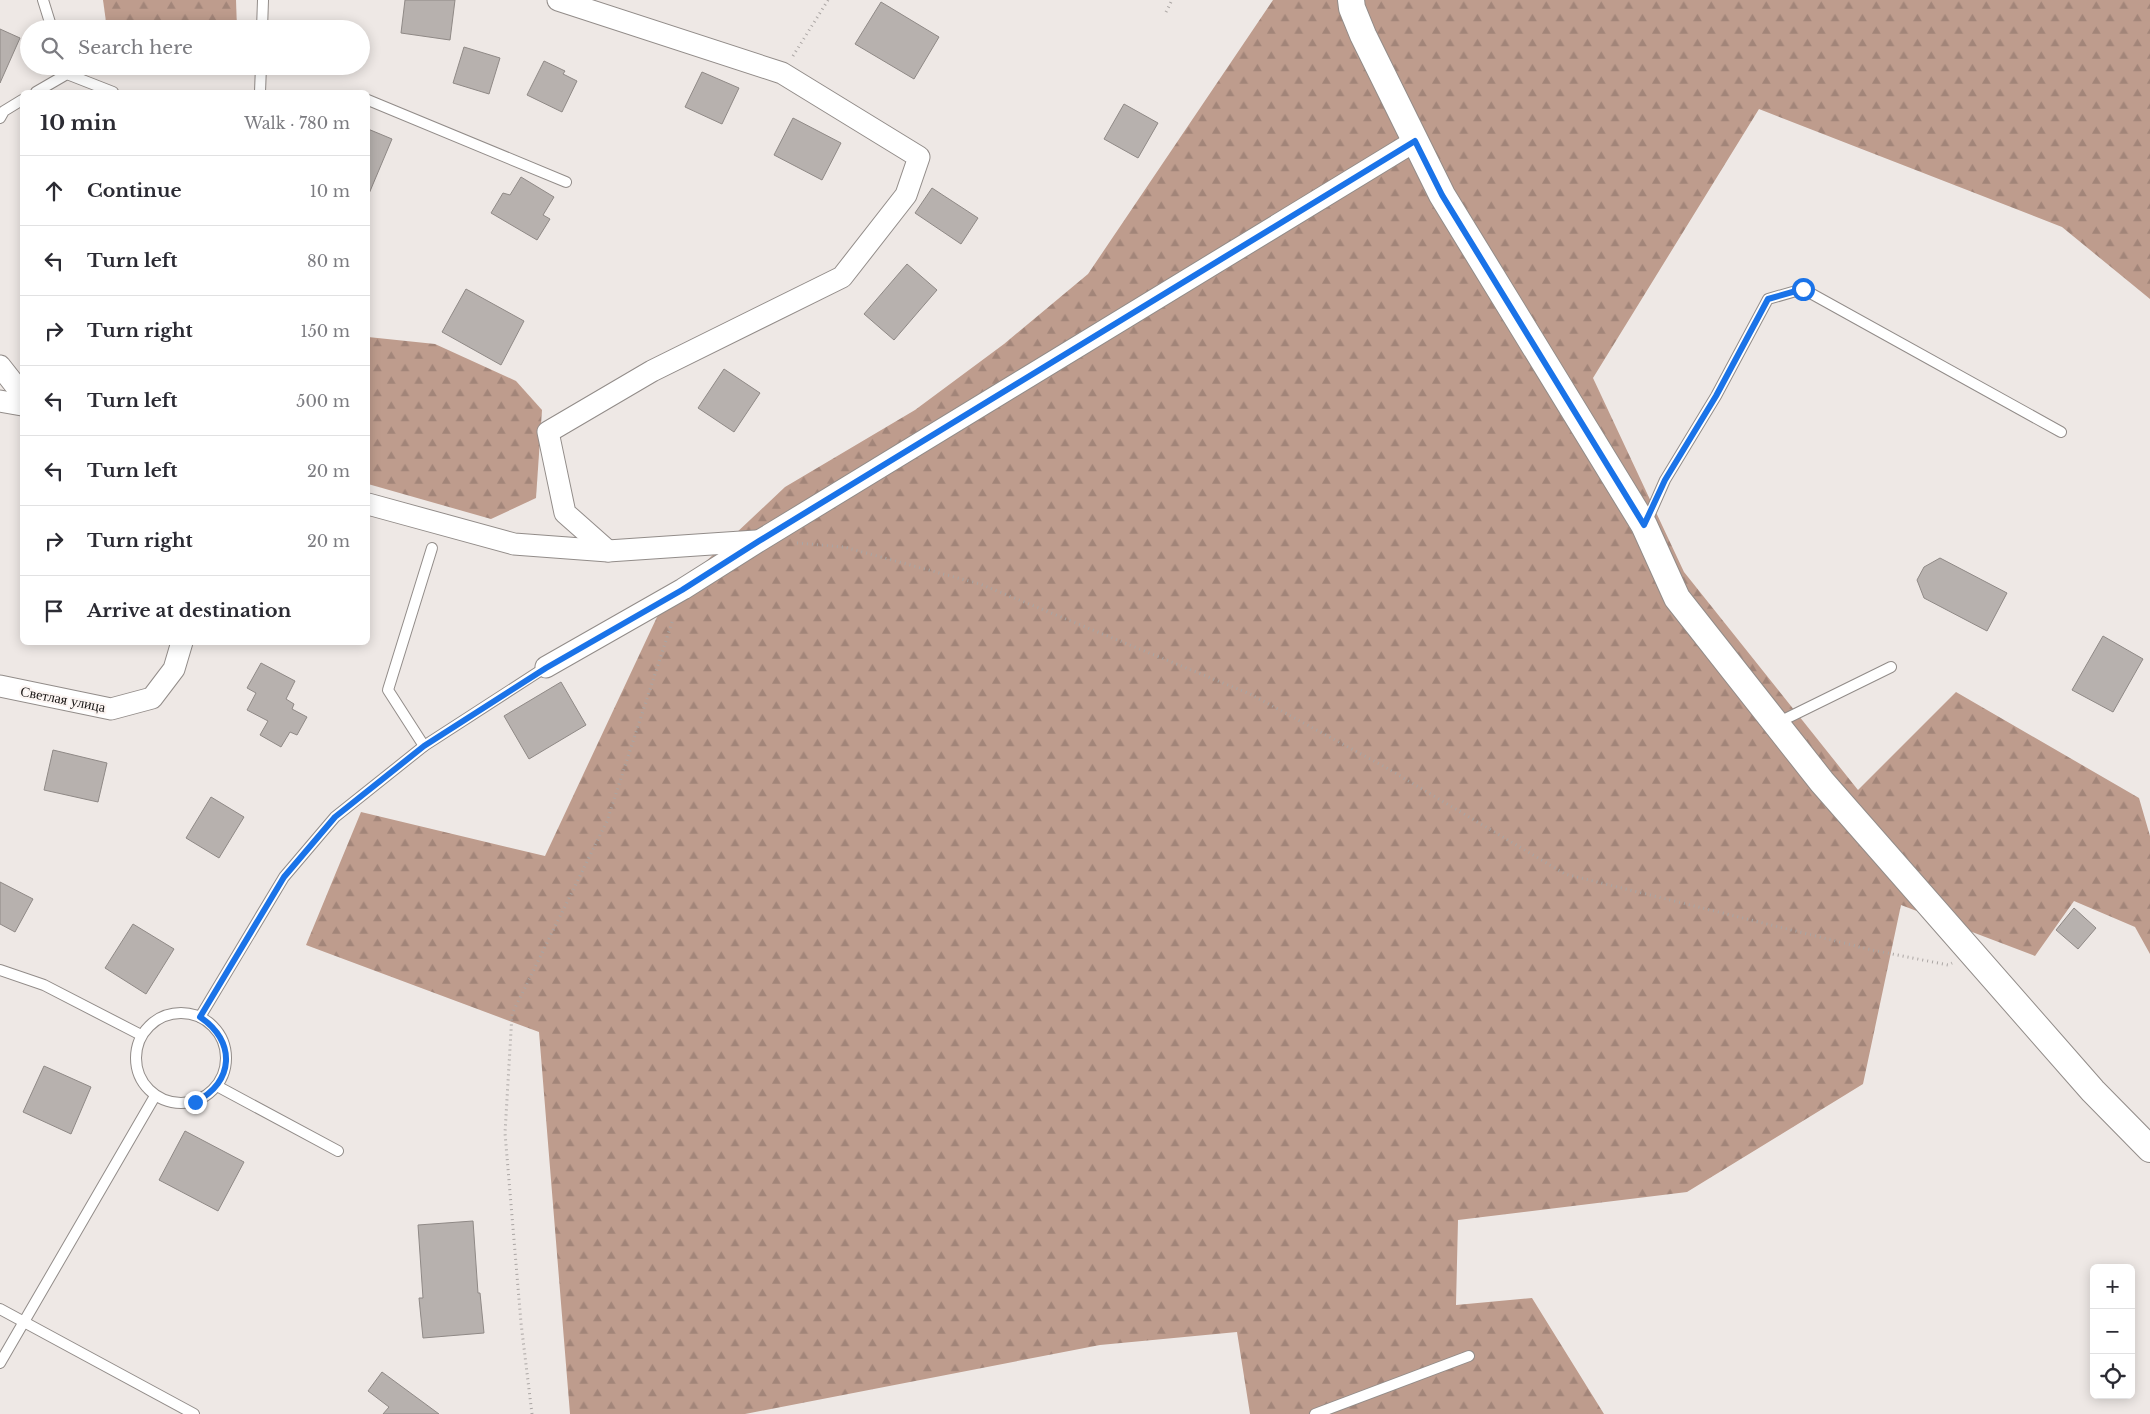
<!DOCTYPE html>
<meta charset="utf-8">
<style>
:root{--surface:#fff;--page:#f2f2f3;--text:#2b2b33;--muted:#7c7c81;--line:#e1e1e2}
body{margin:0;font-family:"Libre Baskerville",serif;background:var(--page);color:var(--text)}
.controls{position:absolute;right:15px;bottom:15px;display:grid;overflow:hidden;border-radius:8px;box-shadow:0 2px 12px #0003}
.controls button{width:45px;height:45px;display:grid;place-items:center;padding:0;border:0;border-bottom:1px solid var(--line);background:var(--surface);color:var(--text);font:25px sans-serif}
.stop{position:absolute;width:15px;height:15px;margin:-11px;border:4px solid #1a73e8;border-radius:50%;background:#fff}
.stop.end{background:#1a73e8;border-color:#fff;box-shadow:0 1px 5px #0008}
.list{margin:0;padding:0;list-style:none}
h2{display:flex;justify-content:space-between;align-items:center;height:65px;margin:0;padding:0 20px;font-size:21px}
h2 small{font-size:16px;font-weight:400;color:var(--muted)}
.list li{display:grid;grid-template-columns:32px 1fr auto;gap:15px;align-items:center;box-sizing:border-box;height:70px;padding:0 20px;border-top:1px solid var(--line)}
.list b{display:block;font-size:19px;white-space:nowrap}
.list em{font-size:16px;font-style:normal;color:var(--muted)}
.icon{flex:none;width:28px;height:28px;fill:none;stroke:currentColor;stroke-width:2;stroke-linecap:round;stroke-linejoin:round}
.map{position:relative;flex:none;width:2150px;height:1414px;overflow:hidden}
.search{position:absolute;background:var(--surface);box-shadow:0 2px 12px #0003;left:20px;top:20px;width:350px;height:55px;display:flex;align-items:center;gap:12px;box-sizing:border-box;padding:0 18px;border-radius:28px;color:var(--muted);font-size:19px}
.panel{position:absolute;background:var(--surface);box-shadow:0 2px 12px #0003;left:20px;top:90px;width:350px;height:555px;border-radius:8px}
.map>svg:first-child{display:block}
.forest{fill:url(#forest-firs)}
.building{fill:#b7b1ae;stroke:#8f8986}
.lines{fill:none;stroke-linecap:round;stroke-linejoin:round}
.service-casing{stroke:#928c89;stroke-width:12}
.minor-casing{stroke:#928c89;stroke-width:23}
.tertiary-casing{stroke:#928c89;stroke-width:28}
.path{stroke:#aaa5a3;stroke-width:3;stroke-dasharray:1 4;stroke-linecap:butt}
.service{stroke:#fff;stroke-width:10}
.minor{stroke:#fff;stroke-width:21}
.tertiary{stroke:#fff;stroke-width:26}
.route{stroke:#1a73e8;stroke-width:6}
.labels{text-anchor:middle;stroke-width:4.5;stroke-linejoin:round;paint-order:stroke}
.street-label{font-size:14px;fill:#151211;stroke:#fcf5f2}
</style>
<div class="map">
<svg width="2150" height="1414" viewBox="0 0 2150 1414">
<defs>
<pattern id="forest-firs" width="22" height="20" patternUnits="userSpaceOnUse" patternTransform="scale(1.25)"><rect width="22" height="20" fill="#be9c8d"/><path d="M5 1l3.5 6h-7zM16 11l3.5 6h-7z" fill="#a28579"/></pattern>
</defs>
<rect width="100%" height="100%" fill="#eee8e5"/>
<g class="forest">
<path d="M103 0H236L237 29H107Z"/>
<path d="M1273 0H2150V299L2062 227 1759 109 1593 378 1684 572 1858 790 1956 692 2139 798 2150 836V954L2135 927 2074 901 2035 956 1901 905 1863 1084 1687 1192 1458 1220 1456 1305 1532 1298 1604 1414H1250L1237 1332 1100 1345 745 1414H570L539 1032 306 945 361 812 545 856 665 600 785 487 915 410 1004 344 1088 274Z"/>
<path d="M368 337 435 344 516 381 542 410 536 498 491 519 368 484Z"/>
</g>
<g class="building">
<path d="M405 0H455L450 40 401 33Z"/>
<path d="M881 2 939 37 914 79 855 44Z"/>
<path d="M0 29 20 38 0 83Z"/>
<path d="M464 47 500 58 489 94 453 83Z"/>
<path d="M544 61 565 71 563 74 577 81 562 112 527 95Z"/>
<path d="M702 72 739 88 722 124 685 107Z"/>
<path d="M1124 104 1158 123 1138 158 1104 139Z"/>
<path d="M793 118 841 143 822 180 774 155Z"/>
<path d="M368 129 392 139 368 196Z"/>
<path d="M521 177 554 197 543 215 550 219 537 240 491 213 503 193 510 195Z"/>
<path d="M932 188 978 218 961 244 915 213Z"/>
<path d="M907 264 937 290 894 340 864 314Z"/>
<path d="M466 289 524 321 501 365 442 332Z"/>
<path d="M724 369 760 393 734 432 698 408Z"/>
<path d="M1940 558 2007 593 1987 631 1924 598 1917 580 1924 567Z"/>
<path d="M2103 636 2143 659 2113 712 2072 690Z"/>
<path d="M261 663 295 681 286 699 294 704 292 709 307 717 297 735 290 732 281 747 260 735 268 721 247 710 256 693 247 688Z"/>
<path d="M561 682 586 725 529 759 504 716Z"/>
<path d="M53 750 107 763 98 802 44 790Z"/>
<path d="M211 797 244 817 219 858 186 838Z"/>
<path d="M0 882 33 899 15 932 0 924Z"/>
<path d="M2074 908 2096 928 2078 949 2056 930Z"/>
<path d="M133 924 174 949 146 994 105 968Z"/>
<path d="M44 1066 91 1087 71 1134 23 1112Z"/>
<path d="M185 1131 244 1162 218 1211 159 1180Z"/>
<path d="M473 1221 478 1293H480L484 1333 423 1338 419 1298H423L418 1225Z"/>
<path d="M382 1372 439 1414H383L389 1407 368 1391Z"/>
</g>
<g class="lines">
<defs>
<g id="service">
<path d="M43 0 52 29"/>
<path d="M262 29 263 0"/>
<path d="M36 92 67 74 113 92"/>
<path d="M260 92 261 66"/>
<path d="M368 100 566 182"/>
<path d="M0 118 4 111 22 100"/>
<path d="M1646 523 1665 480 1716 396 1768 299 1803 289 2061 432"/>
<path d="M1777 723 1891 667"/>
<path d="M424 746 388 690 432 548"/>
<path d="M0 970 44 985 141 1035"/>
<circle cx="181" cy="1058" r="45"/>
<path d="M200 1017 284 877 335 817 424 746 546 667"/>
<path d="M217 1086 338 1151"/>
<path d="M0 1309 194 1414"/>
<path d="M0 1363 155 1096"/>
<path d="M1315 1414 1469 1356"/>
</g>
<g id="minor">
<path d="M558 0 782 73 919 157 906 195 842 277 652 371 548 432 565 513 608 551"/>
<path d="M0 366 22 394"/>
<path d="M0 401 22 405"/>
<path d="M368 504 514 544 608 551 756 541"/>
<path d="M546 667 683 589 759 541 1415 141"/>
<path d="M0 686 111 709 152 698 174 669 182 642"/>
</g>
<path id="tertiary" d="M1351 0 1352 8 1363 35 1442 195 1644 525 1677 598 1822 782 2093 1091 2150 1149"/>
</defs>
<use href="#service" class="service-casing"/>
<use href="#minor" class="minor-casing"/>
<use href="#tertiary" class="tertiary-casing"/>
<g class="path">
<path d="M1166 12 1172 0"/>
<path d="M793 56 828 0"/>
<path d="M797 543 844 547 980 584 1250 694 1385 767 1565 874 1872 950 1948 965 1952 963"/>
<path d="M532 1414 521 1323 505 1133 512 1014 607 821 673 619"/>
</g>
<use href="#service" class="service"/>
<use href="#minor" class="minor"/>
<use href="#tertiary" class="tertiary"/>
</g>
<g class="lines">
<path class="route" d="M195 1102C235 1082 236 1041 200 1017L284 877 335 817 424 746 546 668 682 590 759 541 1415 141 1442 195 1644 525 1665 480 1716 396 1768 299 1803 289"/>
</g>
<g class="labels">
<g class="street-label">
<text transform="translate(63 699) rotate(11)" y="5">Светлая улица</text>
</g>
</g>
</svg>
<div class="controls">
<button>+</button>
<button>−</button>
<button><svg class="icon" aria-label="locate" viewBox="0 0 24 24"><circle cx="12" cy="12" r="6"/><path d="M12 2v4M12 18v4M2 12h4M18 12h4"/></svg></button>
</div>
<div class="stop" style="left:1803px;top:289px"></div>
<div class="stop end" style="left:195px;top:1102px"></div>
<div class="search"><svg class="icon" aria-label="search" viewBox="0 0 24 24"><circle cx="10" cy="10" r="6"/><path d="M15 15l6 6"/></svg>Search here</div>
<section class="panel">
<h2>10 min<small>Walk · 780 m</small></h2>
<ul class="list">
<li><svg class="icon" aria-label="ahead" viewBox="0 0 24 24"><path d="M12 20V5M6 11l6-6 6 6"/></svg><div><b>Continue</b></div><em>10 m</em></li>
<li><svg class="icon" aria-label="left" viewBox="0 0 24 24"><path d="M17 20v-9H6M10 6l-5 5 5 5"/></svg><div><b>Turn left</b></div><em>80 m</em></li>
<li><svg class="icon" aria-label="right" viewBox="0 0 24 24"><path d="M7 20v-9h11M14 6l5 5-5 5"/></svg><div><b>Turn right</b></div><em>150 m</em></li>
<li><svg class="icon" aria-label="left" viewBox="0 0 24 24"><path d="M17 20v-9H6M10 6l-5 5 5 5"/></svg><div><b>Turn left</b></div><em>500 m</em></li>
<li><svg class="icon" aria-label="left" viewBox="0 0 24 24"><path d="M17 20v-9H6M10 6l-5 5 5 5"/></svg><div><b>Turn left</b></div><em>20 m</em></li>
<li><svg class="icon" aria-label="right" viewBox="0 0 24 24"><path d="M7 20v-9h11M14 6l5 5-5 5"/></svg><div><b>Turn right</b></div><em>20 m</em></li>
<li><svg class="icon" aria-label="arrive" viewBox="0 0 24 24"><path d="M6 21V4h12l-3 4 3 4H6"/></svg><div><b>Arrive at destination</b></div></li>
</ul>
</section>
</div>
